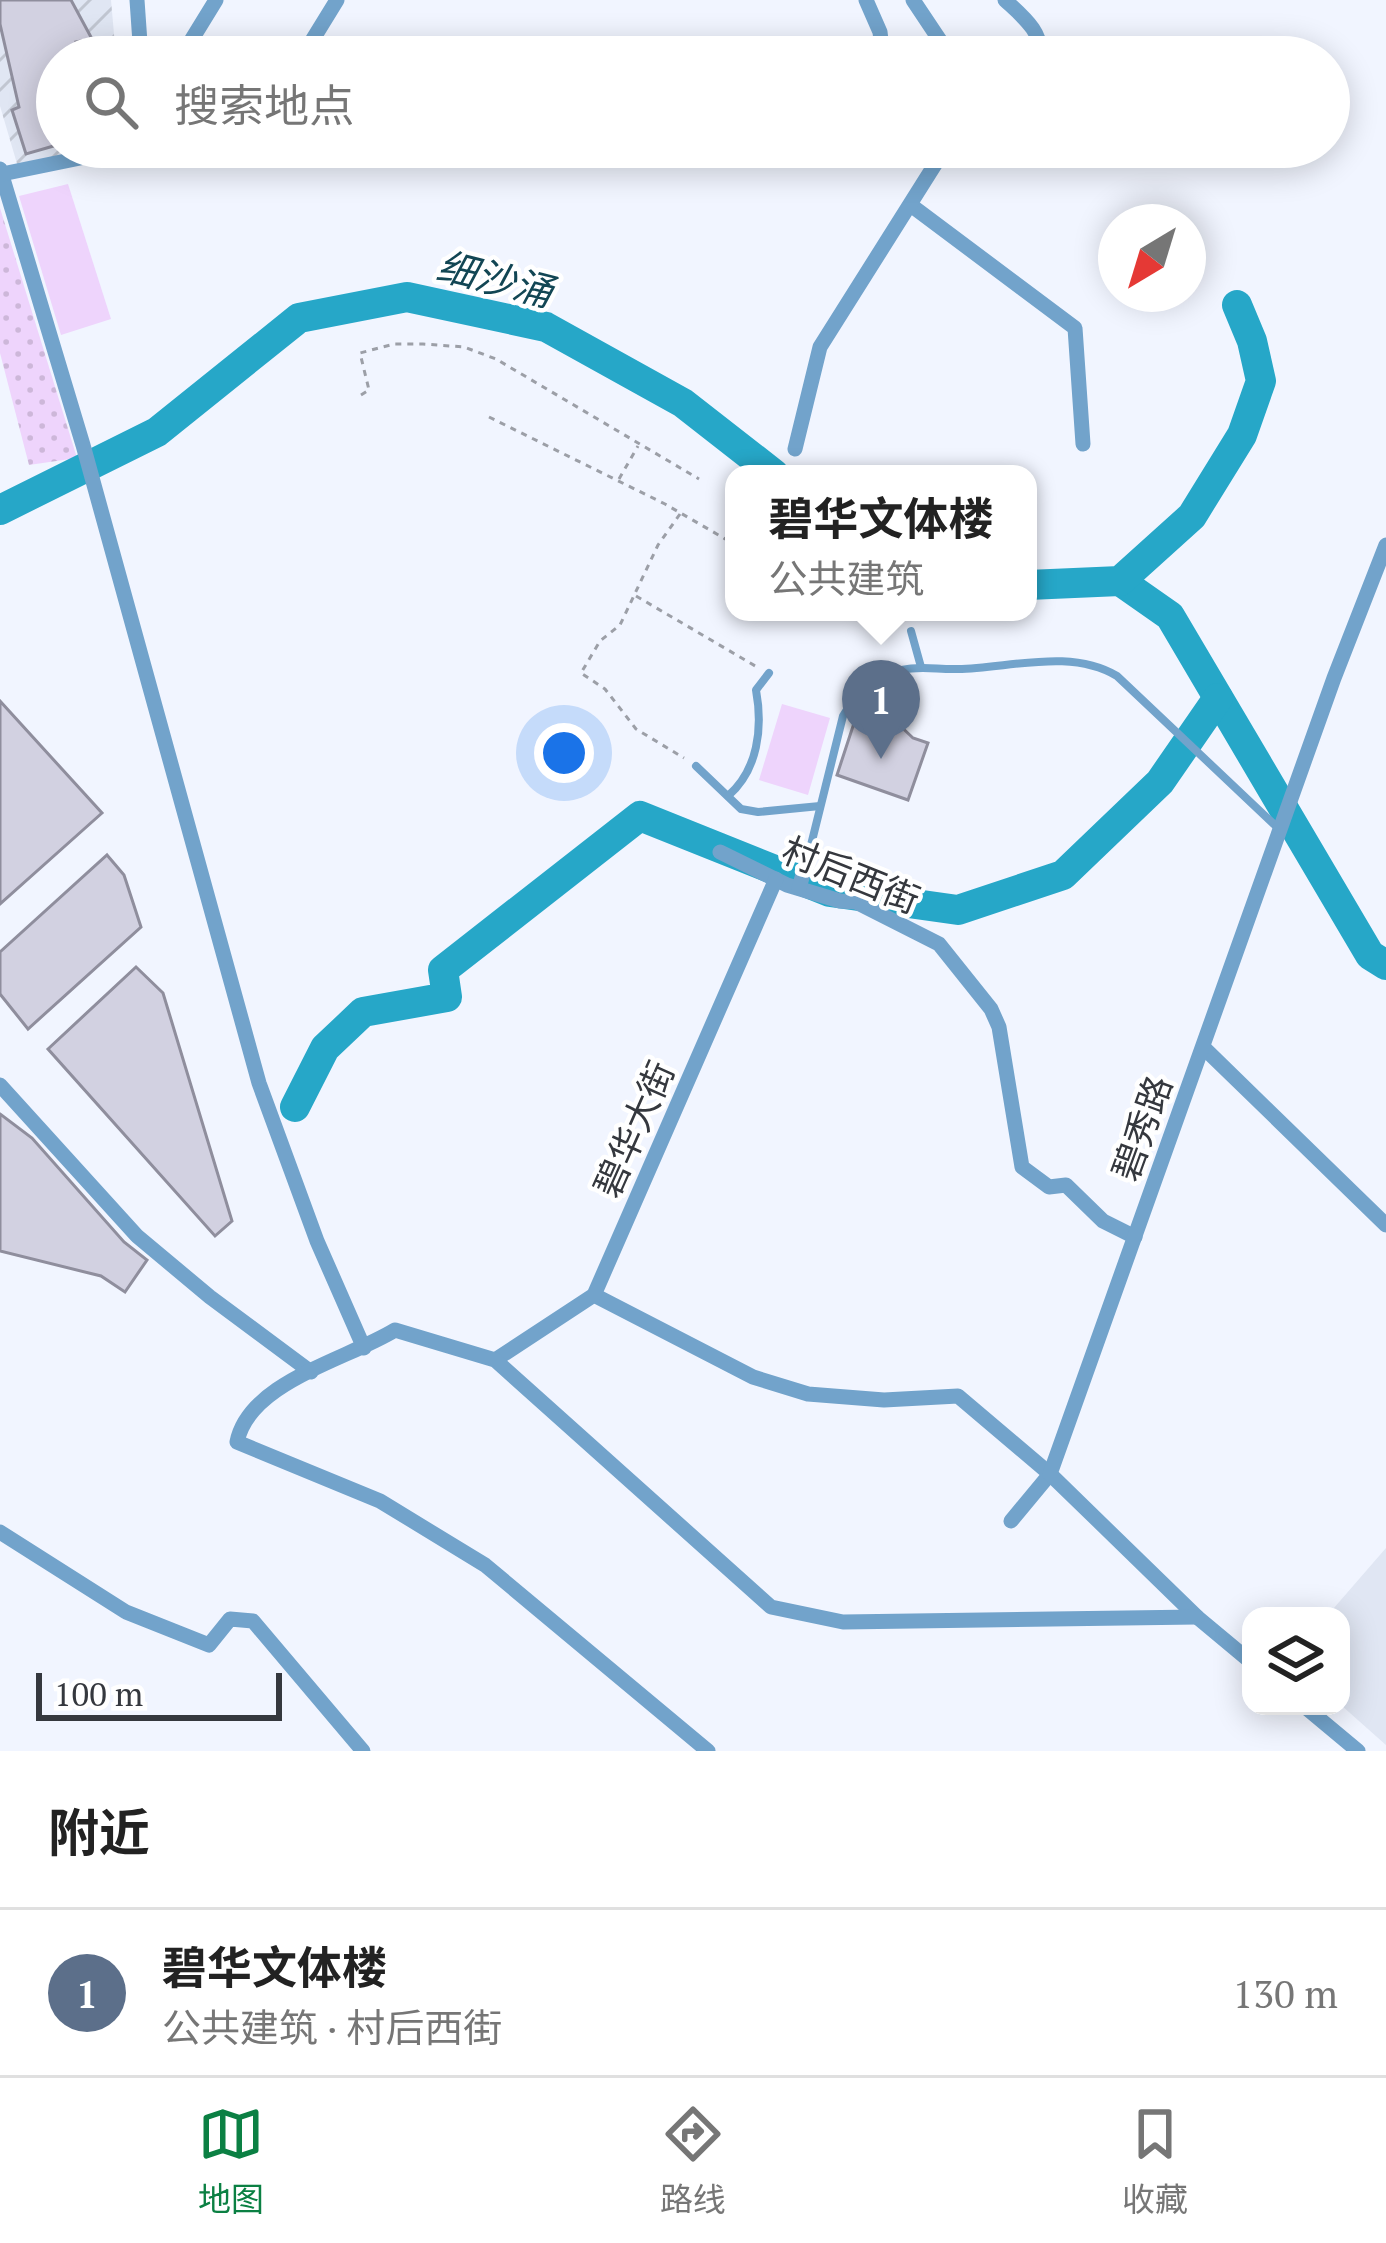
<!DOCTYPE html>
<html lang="zh">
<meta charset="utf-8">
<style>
:root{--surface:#fff;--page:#f2f2f2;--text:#222;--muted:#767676;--line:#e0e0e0;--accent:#0b8043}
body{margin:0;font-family:"PT Serif","Noto Sans SC",serif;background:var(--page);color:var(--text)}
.controls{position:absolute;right:36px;bottom:36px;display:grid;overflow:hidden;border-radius:24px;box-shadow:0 6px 30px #0003}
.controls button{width:108px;height:108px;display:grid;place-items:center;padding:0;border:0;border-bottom:3px solid var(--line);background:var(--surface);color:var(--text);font:60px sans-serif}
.compass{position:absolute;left:1098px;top:204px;width:108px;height:108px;border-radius:50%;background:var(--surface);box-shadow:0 6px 30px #0003;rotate:218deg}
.scale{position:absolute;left:36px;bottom:30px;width:246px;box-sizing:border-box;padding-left:12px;border:6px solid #35383e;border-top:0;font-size:33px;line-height:42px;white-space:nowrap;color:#35383e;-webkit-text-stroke:9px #fff;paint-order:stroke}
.you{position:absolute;left:564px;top:753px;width:42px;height:42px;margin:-30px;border:9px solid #fff;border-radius:50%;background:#1a73e8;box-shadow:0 0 0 18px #1a73e833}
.badge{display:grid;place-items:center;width:78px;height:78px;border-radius:50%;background:var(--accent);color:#fff;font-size:39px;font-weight:700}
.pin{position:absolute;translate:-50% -99px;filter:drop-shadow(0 3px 6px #0008)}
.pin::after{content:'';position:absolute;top:63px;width:42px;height:36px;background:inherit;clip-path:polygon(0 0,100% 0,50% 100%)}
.popup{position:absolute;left:725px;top:465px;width:312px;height:156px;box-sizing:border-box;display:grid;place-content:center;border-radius:24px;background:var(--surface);filter:drop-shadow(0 3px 9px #0005);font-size:39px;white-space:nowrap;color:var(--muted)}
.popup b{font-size:45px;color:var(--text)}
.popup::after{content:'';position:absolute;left:50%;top:100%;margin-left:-24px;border:24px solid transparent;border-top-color:var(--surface)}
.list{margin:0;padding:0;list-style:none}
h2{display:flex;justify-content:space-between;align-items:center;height:156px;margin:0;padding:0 48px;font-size:51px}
h2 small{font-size:39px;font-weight:400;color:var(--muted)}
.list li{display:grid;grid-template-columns:78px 1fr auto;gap:36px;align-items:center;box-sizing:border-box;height:168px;padding:0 48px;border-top:3px solid var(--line)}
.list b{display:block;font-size:45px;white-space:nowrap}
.list p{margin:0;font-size:39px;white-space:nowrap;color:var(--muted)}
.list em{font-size:39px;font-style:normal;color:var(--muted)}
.icon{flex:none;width:66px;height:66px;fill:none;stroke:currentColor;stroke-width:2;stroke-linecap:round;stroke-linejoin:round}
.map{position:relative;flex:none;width:1386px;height:1751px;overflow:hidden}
.search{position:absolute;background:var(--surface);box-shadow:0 6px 30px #0003;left:36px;right:36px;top:36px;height:132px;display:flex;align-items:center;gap:30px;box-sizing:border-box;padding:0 42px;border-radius:66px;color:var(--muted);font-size:45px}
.sheet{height:324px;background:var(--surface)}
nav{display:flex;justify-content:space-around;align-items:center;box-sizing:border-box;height:168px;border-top:3px solid var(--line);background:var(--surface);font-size:33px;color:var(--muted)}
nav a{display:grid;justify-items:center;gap:6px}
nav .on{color:var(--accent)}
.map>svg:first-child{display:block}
.built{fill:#e0e6f3}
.industrial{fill:url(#industrial-furrows)}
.grass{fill:url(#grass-dots)}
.green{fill:#eed4fc}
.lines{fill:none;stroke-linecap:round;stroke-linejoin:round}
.river{stroke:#26a7c8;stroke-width:30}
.building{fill:#d2d1e1;stroke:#8f8e9d;stroke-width:3}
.path{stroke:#9c9fa7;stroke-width:3;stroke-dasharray:6 6;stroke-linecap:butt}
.service{stroke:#72a3cb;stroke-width:8}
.minor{stroke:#72a3cb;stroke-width:15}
.labels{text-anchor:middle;stroke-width:9;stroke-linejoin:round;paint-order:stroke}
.street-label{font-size:36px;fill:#35383e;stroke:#fff}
.water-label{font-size:39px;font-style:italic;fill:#124654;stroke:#fff}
</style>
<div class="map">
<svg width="1386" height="1751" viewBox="0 0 1386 1751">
<defs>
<pattern id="industrial-furrows" width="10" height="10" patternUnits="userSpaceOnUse" patternTransform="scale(3)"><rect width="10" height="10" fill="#e0e6f3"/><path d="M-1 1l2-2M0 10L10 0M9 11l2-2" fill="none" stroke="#c1c6d1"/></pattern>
<pattern id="grass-dots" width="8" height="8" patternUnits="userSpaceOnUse" patternTransform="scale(3)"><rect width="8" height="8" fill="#eed4fc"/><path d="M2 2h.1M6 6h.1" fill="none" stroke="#cdb7d9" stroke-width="1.8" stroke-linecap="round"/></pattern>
</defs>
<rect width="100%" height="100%" fill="#f1f5ff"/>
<path class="built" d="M1386 1548V1745L1341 1705V1616H1327Z"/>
<path class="industrial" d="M0 0H111L116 57H57V147H103L18 167 0 106Z"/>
<path class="grass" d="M0 208 77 458 29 465 0 353Z"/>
<g class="green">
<path d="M68 184 111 319 61 335 19 196Z"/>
<path d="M782 704 830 718 808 795 759 780Z"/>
</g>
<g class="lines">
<g class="river">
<path d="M0 510 157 432 299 318 407 297 546 327 683 403 774 474"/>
<path d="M1120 581 1170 616 1370 955 1386 965"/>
<path d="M1028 585 1120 581 1192 516 1242 435 1261 381 1252 341 1237 305"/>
<path d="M295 1107 325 1048 363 1012 447 997 443 970 640 816 830 892 958 910 1063 875 1160 782 1218 698"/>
</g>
</g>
<g class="building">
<path d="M0 0H71L92 39 76 42 80 57H57V145L26 154 12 110 19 107 0 24Z"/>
<path d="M0 701 102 813 0 904Z"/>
<path d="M893 719 913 738 928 743 908 800 837 775 855 720 869 724Z"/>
<path d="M107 855 124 875 141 927 28 1029 0 994V952Z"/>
<path d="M136 967 163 993 232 1221 215 1236 48 1049Z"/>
<path d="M0 1114 32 1138 124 1242 147 1260 125 1292 101 1276 0 1251Z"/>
</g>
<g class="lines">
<g class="path">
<path d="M361 395 369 390 360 353 394 344H423L464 347 496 359 699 479"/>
<path d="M489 417 665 504 734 544"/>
<path d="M619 479 638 446"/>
<path d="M680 514 658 545 620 625 600 641 581 673 605 689 636 729 684 758"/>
<path d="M636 596 757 667"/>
<path d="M868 612 880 618"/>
</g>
<g class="service">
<path d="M911 631 921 667"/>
<path d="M696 766 741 809 758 812 820 806"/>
<path d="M728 796C758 770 763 728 756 690L769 673"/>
<path d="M808 857 843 716C855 695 878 676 902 670 921 665 939 670 958 669 1010 668 1070 648 1117 676L1279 829"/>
</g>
<g class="minor">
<path d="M137 0 141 57"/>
<path d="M866 0 880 32 883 57"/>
<path d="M913 0 951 57"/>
<path d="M1005 0C1021 15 1046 34 1038 57"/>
<path d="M181 57 216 0"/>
<path d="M302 57 337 0"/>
<path d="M0 169 83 445 259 1083 317 1241 364 1348"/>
<path d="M2 174 134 147"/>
<path d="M912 206 1075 328 1083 444"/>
<path d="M795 449 820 347 946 147"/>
<path d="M720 852 787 885 840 901 856 902 939 944 991 1009 999 1027 1022 1167 1049 1187 1066 1185 1103 1221 1135 1237"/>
<path d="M799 888 808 857"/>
<path d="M1203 1047 1386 1225"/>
<path d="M0 1085 137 1236 210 1297 311 1372"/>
<path d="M594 1295 753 1377 808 1394 884 1400 958 1396 1050 1474 1011 1521"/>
<path d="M495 1360 594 1295 776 879"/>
<path d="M0 1532 126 1612 209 1645 230 1619 253 1621 363 1751"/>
<path d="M1251 1662 1197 1617 1050 1474 1334 678 1386 545"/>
<path d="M1304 1706 1358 1751"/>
<path d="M708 1751 485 1565 380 1501 237 1442C249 1382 346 1360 395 1330L495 1360 771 1607 843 1622 1197 1617"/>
</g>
</g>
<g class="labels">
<g class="street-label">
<text transform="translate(851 875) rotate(22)" y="13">村后西街</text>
<text transform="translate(1142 1128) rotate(-70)" y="13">碧秀路</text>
<text transform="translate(634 1129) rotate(-66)" y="13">碧华大街</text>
</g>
<g class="water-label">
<text transform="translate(495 279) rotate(14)" y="14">细沙涌</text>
</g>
</g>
</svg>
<div class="controls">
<button><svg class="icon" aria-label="layers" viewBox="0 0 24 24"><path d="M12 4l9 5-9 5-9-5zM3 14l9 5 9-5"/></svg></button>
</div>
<svg class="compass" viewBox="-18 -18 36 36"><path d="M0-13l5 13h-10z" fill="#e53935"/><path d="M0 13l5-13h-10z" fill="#767676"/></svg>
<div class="scale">100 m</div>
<div class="you"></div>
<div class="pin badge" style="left:881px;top:759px;background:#5c6f8a">1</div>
<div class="popup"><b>碧华文体楼</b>公共建筑</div>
<div class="search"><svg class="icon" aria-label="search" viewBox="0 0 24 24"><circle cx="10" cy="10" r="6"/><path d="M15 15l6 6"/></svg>搜索地点</div>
</div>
<section class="sheet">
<h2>附近<small></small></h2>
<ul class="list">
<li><span class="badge" style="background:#5c6f8a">1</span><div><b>碧华文体楼</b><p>公共建筑 · 村后西街</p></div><em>130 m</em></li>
</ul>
</section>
<nav>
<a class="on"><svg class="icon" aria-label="map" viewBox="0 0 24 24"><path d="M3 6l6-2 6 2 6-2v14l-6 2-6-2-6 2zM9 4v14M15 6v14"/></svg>地图</a>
<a><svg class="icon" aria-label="directions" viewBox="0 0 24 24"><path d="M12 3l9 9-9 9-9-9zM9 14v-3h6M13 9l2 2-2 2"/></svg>路线</a>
<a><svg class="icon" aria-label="saved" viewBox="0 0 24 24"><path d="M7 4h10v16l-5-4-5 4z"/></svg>收藏</a>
</nav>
